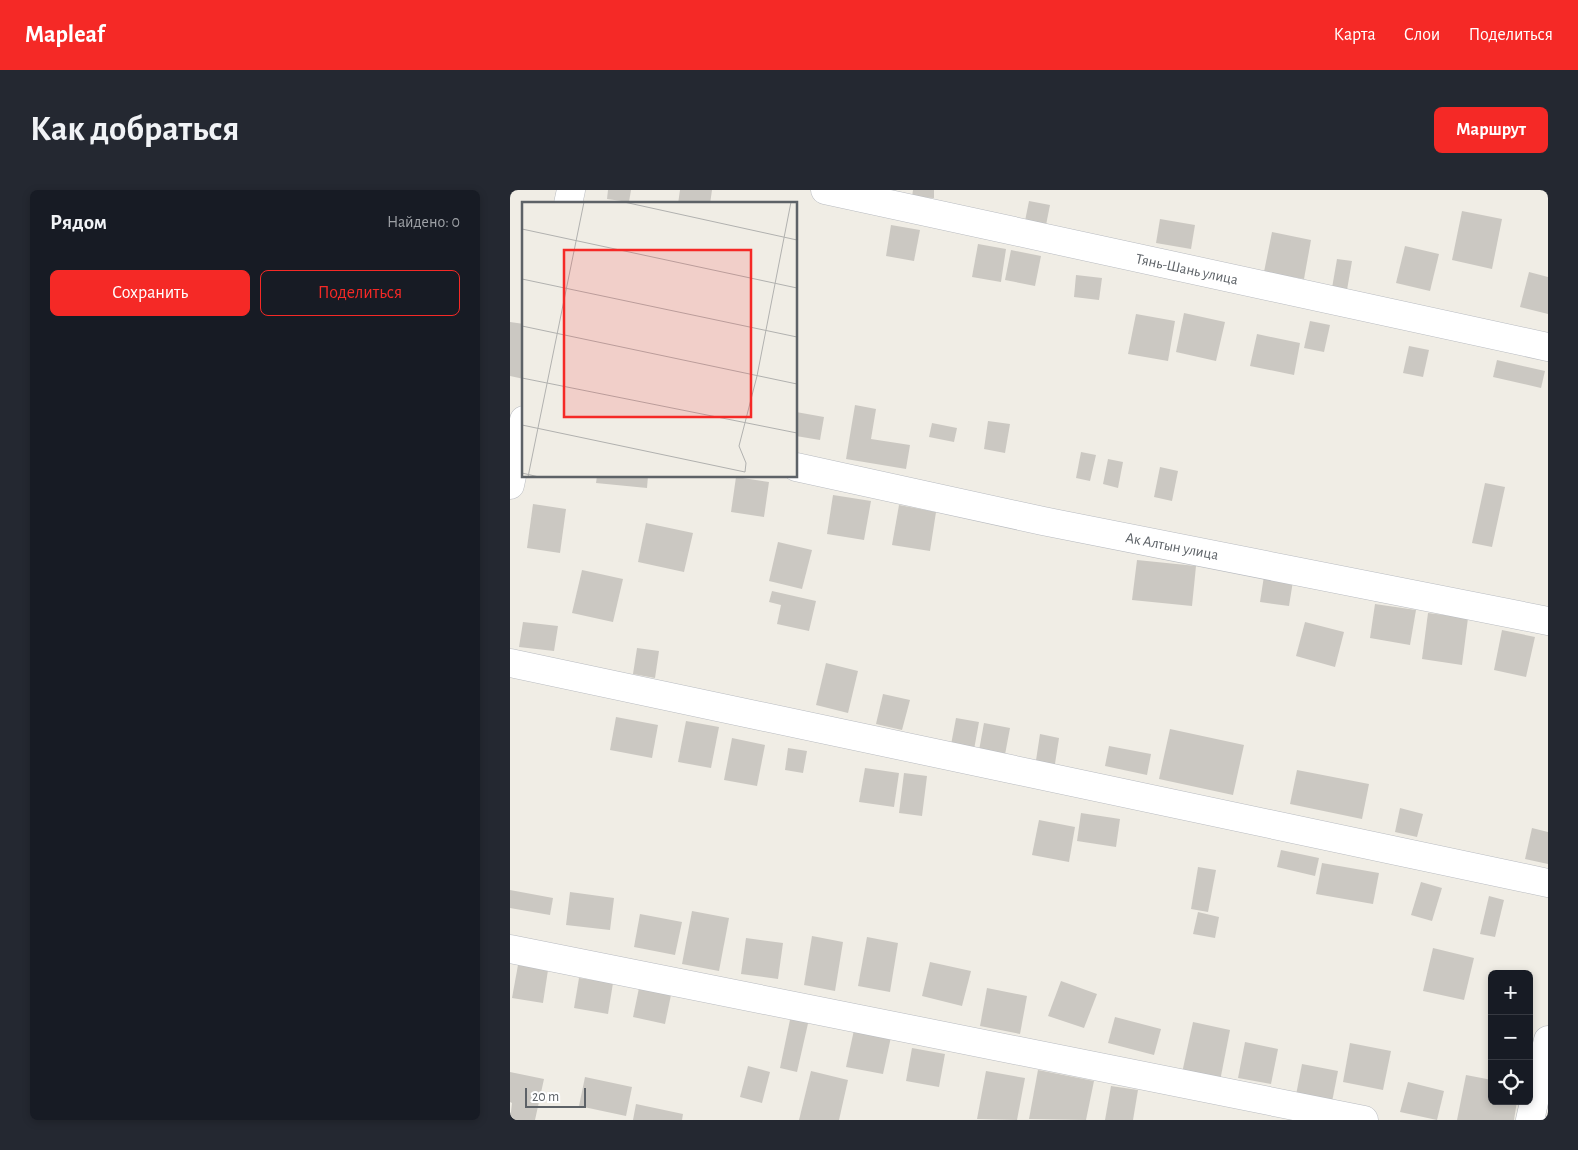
<!DOCTYPE html>
<html lang="ru">
<meta charset="utf-8">
<style>
:root{--surface:#171b24;--page:#242831;--text:#f1f3f6;--muted:#9ea1a6;--line:#363941;--accent:#f52926}
body{margin:0;font-family:"Alegreya Sans",sans-serif;background:var(--page);color:var(--text)}
.controls{position:absolute;right:15px;bottom:15px;display:grid;overflow:hidden;border-radius:8px;box-shadow:0 2px 8px #0003}
.controls button{width:45px;height:45px;display:grid;place-items:center;padding:0;border:0;border-bottom:1px solid var(--line);background:var(--surface);color:var(--text);font:25px sans-serif}
.scale{position:absolute;left:15px;bottom:12px;width:61px;box-sizing:border-box;padding-left:5px;border:2px solid #5d6267;border-top:0;font-size:14px;line-height:18px;white-space:nowrap;color:#5d6267;-webkit-text-stroke:4px #fff;paint-order:stroke}
.list{margin:0;padding:0;list-style:none}
h2{display:flex;justify-content:space-between;align-items:center;height:65px;margin:0;padding:0 20px;font-size:21px}
h2 small{font-size:16px;font-weight:400;color:var(--muted)}
.actions{display:flex;gap:10px;padding:15px 20px}
.actions a{flex:1;padding:11px 0;border:1px solid var(--accent);border-radius:8px;text-align:center;font-size:18px;color:var(--accent)}
.actions .main{background:var(--accent);color:#fff}
.icon{flex:none;width:28px;height:28px;fill:none;stroke:currentColor;stroke-width:2;stroke-linecap:round;stroke-linejoin:round}
.map{position:relative;flex:none;width:1038px;height:930px;overflow:hidden;border-radius:8px}
header{display:flex;align-items:center;gap:30px;box-sizing:border-box;height:70px;padding:0 25px;background:var(--accent);color:#fff}
header strong{font-size:24px}
nav{display:flex;gap:28px;margin-inline-start:auto;font-size:18px}
.intro{display:flex;align-items:center;justify-content:space-between;box-sizing:border-box;height:120px;padding:0 30px}
h1{margin:0;font-size:35px}
.button{padding:12px 22px;border-radius:8px;background:var(--accent);color:#fff;font-size:18px;font-weight:700}
main{display:flex;gap:30px;padding:0 30px}
aside{flex:1;background:var(--surface);border-radius:8px;box-shadow:0 2px 8px #0003}
.map>svg:first-child{display:block}
.building{fill:#cbc8c2}
.lines{fill:none;stroke-linecap:round;stroke-linejoin:round}
.minor-casing{stroke:#b8bbc0;stroke-width:29}
.minor{stroke:#fff;stroke-width:28}
.labels{text-anchor:middle;stroke-width:4.5;stroke-linejoin:round;paint-order:stroke}
.street-label{font-size:15px;fill:#5d6267;stroke:#fff}
.inset-road{fill:none;stroke:#b1b1af;stroke-width:1}
.view{fill:#f52926;fill-opacity:0.15;stroke:#f52926;stroke-width:2.5}
.inset-edge{fill:none;stroke:#5d6267;stroke-width:2.5}
</style>
<header>
<strong>Mapleaf</strong>
<nav><a>Карта</a><a>Слои</a><a>Поделиться</a></nav>
</header>
<div class="intro"><h1>Как добраться</h1><a class="button">Маршрут</a></div>
<main>
<aside>
<h2>Рядом<small>Найдено: 0</small></h2>
<ul class="list">
</ul>
<div class="actions"><a class="main">Сохранить</a><a>Поделиться</a></div>
</aside>
<div class="map">
<svg width="1038" height="930" viewBox="0 0 1038 930">
<rect width="100%" height="100%" fill="#f0ede5"/>
<g class="building">
<path d="M98 0H121L119 12 97 9Z"/>
<path d="M170 0H202L200 14H168Z"/>
<path d="M403 0H424V8L402 7Z"/>
<path d="M519 11 540 15 536 35 515 31Z"/>
<path d="M952 21 992 29 982 79 942 70Z"/>
<path d="M650 29 685 35 681 59 646 53Z"/>
<path d="M381 35 410 40 404 71 376 66Z"/>
<path d="M762 42 801 50 794 89 754 82Z"/>
<path d="M468 54 496 59 491 92 462 87Z"/>
<path d="M895 56 929 64 920 101 886 93Z"/>
<path d="M501 60 531 66 525 96 495 90Z"/>
<path d="M827 69 842 71 837 100 822 98Z"/>
<path d="M1019 82 1038 87V124L1010 117Z"/>
<path d="M566 85 592 88 589 110 564 107Z"/>
<path d="M674 123 715 132 706 171 666 162Z"/>
<path d="M626 124 665 131 658 171 618 164Z"/>
<path d="M800 131 820 135 814 162 794 158Z"/>
<path d="M0 132 14 134V189L0 186Z"/>
<path d="M747 144 790 153 784 185 740 176Z"/>
<path d="M899 156 919 160 913 187 893 183Z"/>
<path d="M987 170 1035 181 1031 198 983 187Z"/>
<path d="M345 215 366 219 361 249 400 255 396 279 336 269Z"/>
<path d="M286 222 314 227 310 250 286 246Z"/>
<path d="M478 231 500 234 495 263 474 259Z"/>
<path d="M422 233 447 238 444 252 419 247Z"/>
<path d="M571 262 586 265 580 291 566 288Z"/>
<path d="M598 269 613 272 608 298 593 294Z"/>
<path d="M650 277 668 281 662 311 644 307Z"/>
<path d="M87 286H138L137 298 86 293Z"/>
<path d="M226 287 259 292 254 327 221 322Z"/>
<path d="M975 293 995 297 982 357 962 353Z"/>
<path d="M323 305 361 311 354 350 317 344Z"/>
<path d="M23 314 56 319 50 363 17 358Z"/>
<path d="M389 315 426 322 420 361 382 355Z"/>
<path d="M136 333 183 343 174 382 128 372Z"/>
<path d="M268 352 302 360 292 399 259 391Z"/>
<path d="M627 370 686 376 682 416 622 410Z"/>
<path d="M72 380 113 389 103 432 62 423Z"/>
<path d="M754 386 783 391 779 416 750 412Z"/>
<path d="M262 401 306 411 299 441 267 434 271 415 259 412Z"/>
<path d="M865 414 906 420 900 455 860 448Z"/>
<path d="M918 423 958 428 952 475 912 469Z"/>
<path d="M13 432 48 436 44 461 9 457Z"/>
<path d="M795 432 834 442 825 477 786 466Z"/>
<path d="M992 440 1025 447 1016 487 984 480Z"/>
<path d="M127 458 149 461 145 488 123 484Z"/>
<path d="M316 473 348 481 338 523 306 515Z"/>
<path d="M373 504 400 510 392 540 366 534Z"/>
<path d="M106 527 148 535 142 568 100 560Z"/>
<path d="M446 528 469 532 463 565 440 560Z"/>
<path d="M176 531 209 537 201 578 168 572Z"/>
<path d="M474 533 500 538 494 570 468 566Z"/>
<path d="M660 539 734 555 723 605 649 589Z"/>
<path d="M530 544 549 548 544 580 525 577Z"/>
<path d="M222 548 255 555 247 596 214 590Z"/>
<path d="M599 556 641 564 637 585 595 576Z"/>
<path d="M278 558 297 561 293 583 275 580Z"/>
<path d="M355 578 389 583 384 617 349 612Z"/>
<path d="M787 580 859 594 852 629 780 614Z"/>
<path d="M394 583 417 586 412 626 389 623Z"/>
<path d="M890 618 913 624 907 647 885 642Z"/>
<path d="M571 623 610 629 606 657 567 651Z"/>
<path d="M529 630 565 637 559 672 522 665Z"/>
<path d="M1022 638 1038 642V674L1015 669Z"/>
<path d="M771 660 809 668 805 686 767 677Z"/>
<path d="M812 673 869 683 863 714 806 704Z"/>
<path d="M688 677 706 680 698 722 681 719Z"/>
<path d="M911 692 932 698 922 731 901 725Z"/>
<path d="M0 700 43 708 40 725 0 718Z"/>
<path d="M60 702 104 708 100 740 56 735Z"/>
<path d="M979 706 994 710 985 747 970 744Z"/>
<path d="M182 721 219 728 209 781 172 774Z"/>
<path d="M688 722 709 727 705 748 683 744Z"/>
<path d="M130 724 172 732 165 765 124 757Z"/>
<path d="M302 746 333 752 325 801 294 795Z"/>
<path d="M357 747 388 753 380 802 348 796Z"/>
<path d="M236 748 273 753 268 789 231 784Z"/>
<path d="M923 758 964 768 954 810 913 801Z"/>
<path d="M420 772 461 781 452 816 412 806Z"/>
<path d="M8 775 38 780 33 813 2 808Z"/>
<path d="M69 788 103 793 98 824 64 818Z"/>
<path d="M551 791 587 804 574 838 538 826Z"/>
<path d="M129 798 161 805 155 834 123 827Z"/>
<path d="M477 798 517 806 510 844 470 836Z"/>
<path d="M281 825 299 829 287 882 270 878Z"/>
<path d="M605 827 651 839 644 865 598 853Z"/>
<path d="M683 832 720 840 710 891 672 883Z"/>
<path d="M344 840 381 847 373 884 336 877Z"/>
<path d="M735 852 768 859 761 894 728 888Z"/>
<path d="M840 853 881 861 873 900 833 892Z"/>
<path d="M402 858 435 864 429 897 396 891Z"/>
<path d="M792 874 828 881 822 912 786 905Z"/>
<path d="M238 876 260 882 252 913 230 907Z"/>
<path d="M528 880 584 891 576 930 519 929Z"/>
<path d="M301 881 338 890 329 930H289Z"/>
<path d="M476 881 515 888 507 930 467 929Z"/>
<path d="M0 882 34 889 25 930H0L2 913 0 912Z"/>
<path d="M956 885 982 890V911H1007L1004 930H947Z"/>
<path d="M75 887 122 897 116 926 69 916Z"/>
<path d="M898 892 934 901 927 930 890 922Z"/>
<path d="M601 896 628 900 623 930H595Z"/>
<path d="M126 914 173 924 172 930H123Z"/>
</g>
<g class="lines">
<defs>
<g id="minor">
<path d="M315 0 1038 157"/>
<path d="M58 14 61 0"/>
<path d="M286 277 533 331 1038 431"/>
<path d="M0 295 14 230"/>
<path d="M0 473 1038 693"/>
<path d="M0 759 854 930"/>
<path d="M1020 930 1038 850"/>
</g>
</defs>
<use href="#minor" class="minor-casing"/>
<use href="#minor" class="minor"/>
</g>
<g class="labels">
<g class="street-label">
<text transform="translate(677 79) rotate(12)" y="5">Тянь-Шань улица</text>
<text transform="translate(662 356) rotate(11)" y="5">Ак Алтын улица</text>
</g>
</g>
<g transform="translate(12 12)">
<rect width="275" height="275" fill="#f0ede5"/>
<path class="inset-road" d="M102 0 275 38M0 27 275 86M0 77 275 135M0 124 275 182M0 176 275 231M0 223 223 270 224 261 217 244 235 174 269 0M0 271 17 275M6 275 62 0"/>
<path class="view" d="M42 48H229V215H42Z"/>
<rect width="275" height="275" class="inset-edge"/>
</g>
</svg>
<div class="controls">
<button>+</button>
<button>−</button>
<button><svg class="icon" aria-label="locate" viewBox="0 0 24 24"><circle cx="12" cy="12" r="6"/><path d="M12 2v4M12 18v4M2 12h4M18 12h4"/></svg></button>
</div>
<div class="scale">20 m</div>
</div>
</main>
